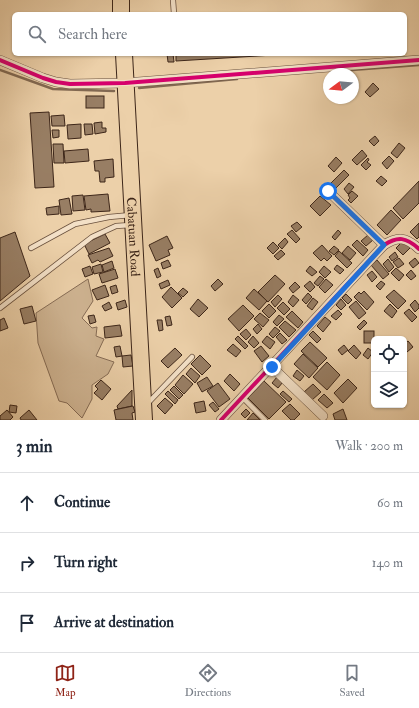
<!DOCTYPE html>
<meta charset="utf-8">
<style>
:root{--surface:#fff;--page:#f2f2f3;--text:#1f2937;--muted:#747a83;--line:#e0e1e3;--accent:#8f2418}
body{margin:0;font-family:"IM FELL Double Pica",serif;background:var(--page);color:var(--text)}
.controls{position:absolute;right:12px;bottom:12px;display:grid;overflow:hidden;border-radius:6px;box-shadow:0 1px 3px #0004}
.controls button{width:36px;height:36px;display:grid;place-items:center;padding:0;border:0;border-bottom:1px solid var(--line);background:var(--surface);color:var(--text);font:20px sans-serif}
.compass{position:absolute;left:323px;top:68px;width:36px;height:36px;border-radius:50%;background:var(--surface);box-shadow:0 1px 3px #0004;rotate:254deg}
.stop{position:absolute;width:12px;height:12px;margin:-9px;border:3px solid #1a73e8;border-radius:50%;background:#fff}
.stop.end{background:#1a73e8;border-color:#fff;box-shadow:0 1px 4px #0008}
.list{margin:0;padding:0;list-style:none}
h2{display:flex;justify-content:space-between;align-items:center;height:52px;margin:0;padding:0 16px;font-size:17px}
h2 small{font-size:13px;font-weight:400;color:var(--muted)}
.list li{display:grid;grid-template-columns:26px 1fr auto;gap:12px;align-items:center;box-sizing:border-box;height:60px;padding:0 16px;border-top:1px solid var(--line)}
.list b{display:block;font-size:15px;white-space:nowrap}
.list em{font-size:13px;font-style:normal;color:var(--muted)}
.icon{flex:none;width:22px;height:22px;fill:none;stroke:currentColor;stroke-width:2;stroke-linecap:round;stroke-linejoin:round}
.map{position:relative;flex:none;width:419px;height:420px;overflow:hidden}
.search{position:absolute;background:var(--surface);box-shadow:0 1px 3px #0004;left:12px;right:12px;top:12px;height:44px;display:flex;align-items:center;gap:10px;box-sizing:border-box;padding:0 14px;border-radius:6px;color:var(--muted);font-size:15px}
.sheet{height:232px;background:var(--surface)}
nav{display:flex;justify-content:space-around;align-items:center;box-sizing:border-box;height:56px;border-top:1px solid var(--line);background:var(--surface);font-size:11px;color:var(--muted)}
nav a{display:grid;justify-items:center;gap:2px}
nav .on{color:var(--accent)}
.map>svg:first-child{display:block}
.green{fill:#ceb391;stroke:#866c55}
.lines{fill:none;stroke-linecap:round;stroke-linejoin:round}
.stream{stroke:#826952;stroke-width:2.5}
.building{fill:#987e64;stroke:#3d2619}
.lane-casing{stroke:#69503d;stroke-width:6}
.street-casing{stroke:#69503d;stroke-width:10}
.highway-casing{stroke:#3d2619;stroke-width:18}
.lane{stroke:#f3e0c7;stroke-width:4.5}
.street{stroke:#f3e0c7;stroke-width:9}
.highway{stroke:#ecd0a9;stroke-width:16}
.cycleway-casing{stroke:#f3e0c7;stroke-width:6}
.cycleway{stroke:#d6006c;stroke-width:4}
.route{stroke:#1a73e8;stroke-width:5}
.labels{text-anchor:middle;stroke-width:4;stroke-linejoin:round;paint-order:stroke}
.street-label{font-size:13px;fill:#3d2619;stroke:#f3e0c7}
</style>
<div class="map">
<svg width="419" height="420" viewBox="0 0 419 420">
<rect width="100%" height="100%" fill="#ecd0a9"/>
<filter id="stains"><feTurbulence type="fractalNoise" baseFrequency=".005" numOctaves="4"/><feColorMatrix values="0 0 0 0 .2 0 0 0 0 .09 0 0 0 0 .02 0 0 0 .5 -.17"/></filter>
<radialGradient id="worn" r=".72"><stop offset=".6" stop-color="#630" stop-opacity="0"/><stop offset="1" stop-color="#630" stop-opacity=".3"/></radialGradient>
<path class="green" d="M88 279 93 301 82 318 92 328 97 327 96 336 104 339 96 356 114 362 108 374 92 385V399L82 418 67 403 59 401 38 343 36 313Z"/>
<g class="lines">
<g class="stream">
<path d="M0 70 53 89 114 91"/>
<path d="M352 70 419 65"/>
<path d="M139 88 237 79"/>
</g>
</g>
<g class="building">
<path d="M167 54H173L174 62H168Z"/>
<path d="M176 54H290L176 61Z"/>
<path d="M373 83 379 89 370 97 365 92Z"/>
<rect x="86" y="96" width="18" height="12"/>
<path d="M49 112 54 187 35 188 30 113Z"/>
<path d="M64 115 65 126H52L51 116Z"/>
<path d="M102 122V128H106V132L95 134 94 123Z"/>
<path d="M81 124V138L68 139 67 125Z"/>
<path d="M84 124H92L93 134 85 135Z"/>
<path d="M52 130H59V137L53 138Z"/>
<path d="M375 136 379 141 374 146 369 141Z"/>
<path d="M399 143 405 148 397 158 391 153Z"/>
<path d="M53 144H63L64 163H54Z"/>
<path d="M88 149 89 161 65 163 64 151Z"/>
<path d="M362 150 367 156 357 165 352 160Z"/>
<path d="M389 156 394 161 387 169 382 163Z"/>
<path d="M336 157 342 163 334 172 328 166Z"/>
<path d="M368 158 369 160 367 162 371 165 366 170 361 165Z"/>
<path d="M113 159 114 177 105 178V182H100L99 171H95L94 161Z"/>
<path d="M344 170 349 175 335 189 330 184Z"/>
<path d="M381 176 387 181 382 186 376 181Z"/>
<path d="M419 181V203L403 219 393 208Z"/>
<path d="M349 183 354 187 348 194 344 189Z"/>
<path d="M352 191 358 196 351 203 348 200 350 198 348 195Z"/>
<path d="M108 194 110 211 91 212V209L86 210 84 196Z"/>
<path d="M83 195 85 210 73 211 72 196Z"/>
<path d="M320 196 331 205 320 216 310 206Z"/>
<path d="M69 198 72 214 61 215 59 200Z"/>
<path d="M59 206V214L47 215 46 208Z"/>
<path d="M391 210 401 220 387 235 377 225Z"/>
<path d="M297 222 302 227 296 232 291 226Z"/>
<path d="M419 223V237L417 239 410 232Z"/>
<path d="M292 230 300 239 296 243 287 234Z"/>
<path d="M338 230 341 233 335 240 332 237Z"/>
<path d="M15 232 30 276 0 301V238Z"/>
<path d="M105 234 110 243 89 254 84 244Z"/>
<path d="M368 235 373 240 366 246 361 241Z"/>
<path d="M167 236 173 248 168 250 170 255 156 261 149 245Z"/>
<path d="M285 238 288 242 282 249 278 245Z"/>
<path d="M405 239 412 246 403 255 396 248Z"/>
<path d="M357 240 368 250 363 256 352 245Z"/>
<path d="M273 242 279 248 273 254 267 248Z"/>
<path d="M322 245 332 256 327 261 324 258 321 261 313 253Z"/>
<path d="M334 246 339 250 334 255 329 251Z"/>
<path d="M348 246 356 253 350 260 342 253Z"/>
<path d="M109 248 113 256 100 262 98 260 92 263 88 255Z"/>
<path d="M281 250 285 254 278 260 274 256Z"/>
<path d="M339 251 352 263 347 268 335 256Z"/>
<path d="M395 252 398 257 392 261 389 257Z"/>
<path d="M399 258 404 264 398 268 393 262Z"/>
<path d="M415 258 419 263 413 268 409 263Z"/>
<path d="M388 259 394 267 389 272 383 264Z"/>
<path d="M168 260 171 266 163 269 161 263Z"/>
<path d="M377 260 389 274 383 279 371 265Z"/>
<path d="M112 261 114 268 104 272 102 265Z"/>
<path d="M101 264 103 272 94 274 92 267Z"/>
<path d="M337 265 344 270 340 274 334 269Z"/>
<path d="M90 266 93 274 85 277 82 269Z"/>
<path d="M310 266 317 272 312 276 306 271Z"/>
<path d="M324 266 331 272 325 278 319 272Z"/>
<path d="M158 268 161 276 157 278 154 270Z"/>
<path d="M396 268 404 275 399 281 391 273Z"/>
<path d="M115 269 118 278 102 283 99 274Z"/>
<path d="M411 270 416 276 411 280 406 275Z"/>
<path d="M372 271 377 277 372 282 367 275Z"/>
<path d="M275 275 285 284 268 302 258 292Z"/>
<path d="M320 276 324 279 318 286 314 283Z"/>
<path d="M218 279 223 284 215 291 211 286Z"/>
<path d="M326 279 333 285 325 293 319 287Z"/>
<path d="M168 280 170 285 161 289 159 284Z"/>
<path d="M310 281 315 287 310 292 304 286Z"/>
<path d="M381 281 385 284 380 290 376 286Z"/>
<path d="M295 282 300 287 293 293 289 288Z"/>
<path d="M105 285 109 296 97 300 92 290Z"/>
<path d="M116 285 118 292 112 294 110 287Z"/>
<path d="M171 287 182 298 172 308 162 297Z"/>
<path d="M183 288 188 292 183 297 178 293Z"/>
<path d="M254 289 267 301 259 310 246 298Z"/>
<path d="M394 290 406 301 398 309 386 297Z"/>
<path d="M364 291 374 302 367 310 354 297 359 292 361 294Z"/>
<path d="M308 293 312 297 306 304 302 300Z"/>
<path d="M346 294 352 300 348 304 342 298Z"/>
<path d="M278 295 282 299 275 307 271 302Z"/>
<path d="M293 295 299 300 293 307 288 302Z"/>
<path d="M313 298 318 302 312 310 307 306Z"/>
<path d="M198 299 208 308 199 317 190 309Z"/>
<path d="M341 299 346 305 341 310 336 305Z"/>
<path d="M125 300 127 307 118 310 116 303Z"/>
<path d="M415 300 419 305V308L415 312 410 305Z"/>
<path d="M356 301 366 313 359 319 349 307Z"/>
<path d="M109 302 112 308 105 311 102 306Z"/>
<path d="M283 302 290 309 284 315 277 308Z"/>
<path d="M269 304 276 311 269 318 262 311Z"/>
<path d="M390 304 397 311 392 318 384 311Z"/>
<path d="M243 305 254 316 239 331 228 319Z"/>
<path d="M32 306 36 321 24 324 20 309Z"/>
<path d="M409 309 417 317 412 322 404 313Z"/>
<path d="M338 310 342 314 336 320 331 316Z"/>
<path d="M292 311 303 322 298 328 286 317Z"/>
<path d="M260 313 269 320 263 327 254 319Z"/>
<path d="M94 315 96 322 90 324 88 316Z"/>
<path d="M279 315 284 319 277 326 273 322Z"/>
<path d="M170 316 172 325 167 326 165 317Z"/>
<path d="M325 317 331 322 323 332 317 326Z"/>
<path d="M4 318 8 328 0 331V320Z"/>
<path d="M157 320H162L163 330 159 331Z"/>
<path d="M364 320 367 323 360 330 357 327Z"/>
<path d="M285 321 296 330 289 337 279 327Z"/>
<path d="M258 324 262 329 257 334 253 329Z"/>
<path d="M120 325 122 336 105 338 104 327Z"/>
<path d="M275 327 280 331 273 338 269 334Z"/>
<path d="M246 329 251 335 246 340 240 334Z"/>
<path d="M313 331 321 339 317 343 309 335Z"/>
<rect x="364" y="331" width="10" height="12"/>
<path d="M280 333 287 340 282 344 276 337Z"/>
<path d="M238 336 248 346 245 349 235 339Z"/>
<path d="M253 336 259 343 254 348 248 342Z"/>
<path d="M267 336 275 342 270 349 262 342Z"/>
<path d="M408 341 413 347 407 352 404 348V344Z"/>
<path d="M310 342 327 358 318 367 301 351Z"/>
<path d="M233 344 241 351 236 357 227 350Z"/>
<path d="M344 345 348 350 342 355 338 350Z"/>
<path d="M354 345 361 353 356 359 348 351Z"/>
<path d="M120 346 122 356 116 357 114 347Z"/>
<path d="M261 346 269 356 262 362 254 351Z"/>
<path d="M175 348 182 355 168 368 161 361Z"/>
<path d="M368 348 373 352 368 359 363 355Z"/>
<path d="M303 354 318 368 309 378 294 364Z"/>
<path d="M131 355 133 366 123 367 122 356Z"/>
<path d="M200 355 211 366 202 375 191 364Z"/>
<path d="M327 362 340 375 327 390 313 377Z"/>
<path d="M191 368 200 376 195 383 186 374Z"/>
<path d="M297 370 304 376 300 381 293 376Z"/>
<path d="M230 374 240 384 234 391 224 381Z"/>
<path d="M183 375 193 384 184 394 175 385Z"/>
<path d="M207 377 213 386 202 392 197 383Z"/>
<path d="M277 377 283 382 278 388 272 383Z"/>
<path d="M348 379 357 388 343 403 334 393Z"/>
<path d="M101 380 111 389 102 400 94 393 98 389 95 386Z"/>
<path d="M264 381 286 402 269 419 248 398Z"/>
<path d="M218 383 230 399 219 407 207 391Z"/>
<path d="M313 384 321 392 312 400 304 392Z"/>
<path d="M174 386 183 395 179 399 170 390Z"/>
<path d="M132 390V406L118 409 117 406Z"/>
<path d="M168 391 178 400 175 404 165 394Z"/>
<path d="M283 391 292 399 289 402 280 394Z"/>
<path d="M324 394 333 403 327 408 318 400Z"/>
<path d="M165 398 173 405 165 414 157 406Z"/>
<path d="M204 401 206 411 196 413 194 403Z"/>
<path d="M213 402 219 409 215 412 209 405Z"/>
<path d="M290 404 300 414 294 420H291L282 411Z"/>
<path d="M10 405 17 406 16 413 9 412Z"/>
<path d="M133 406 135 412 132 413 133 420H116L114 410Z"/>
<path d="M246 409 250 413 245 418 241 414Z"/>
<path d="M343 409 347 420H335L333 414Z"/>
<path d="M7 410 13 417 10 420H0V416Z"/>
<path d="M29 410 37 420H21L20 418Z"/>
<path d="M253 413 260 420H247Z"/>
</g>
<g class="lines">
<defs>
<g id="lane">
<path d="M173 0 174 14"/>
<path d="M31 248 75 224 109 217 131 215"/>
<path d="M0 308 92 237 116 226 131 225"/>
<path d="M243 398 265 420"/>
<path d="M148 403 192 357"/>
</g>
<g id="street">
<path d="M0 60 43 78 56 82 70 84 125 83 419 60"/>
<path d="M328 191 384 245"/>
<path d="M272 367 323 416"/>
<path d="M221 420 384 245C398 236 406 237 419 249"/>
</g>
<g id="highway">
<path d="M121 0V14"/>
<path id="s1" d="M124 54 144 420"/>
</g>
</defs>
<use href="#lane" class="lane-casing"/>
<use href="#street" class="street-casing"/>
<use href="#highway" class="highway-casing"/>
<use href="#lane" class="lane"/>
<use href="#street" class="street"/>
<use href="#highway" class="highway"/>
<defs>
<g id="cycleway">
<path d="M0 60 43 78 56 82 70 84 125 83 419 60"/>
<path d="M221 420 384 245C398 236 406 237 419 249"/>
</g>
</defs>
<use href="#cycleway" class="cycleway-casing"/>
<use href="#cycleway" class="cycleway"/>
</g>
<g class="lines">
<path class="route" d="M272 367 384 245 328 191"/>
</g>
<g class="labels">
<g class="street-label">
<text dy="5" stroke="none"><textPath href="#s1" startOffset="183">Cabatuan Road</textPath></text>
</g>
</g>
<rect width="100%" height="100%" filter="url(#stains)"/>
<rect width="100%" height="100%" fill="url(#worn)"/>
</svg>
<div class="controls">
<button><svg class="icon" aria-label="locate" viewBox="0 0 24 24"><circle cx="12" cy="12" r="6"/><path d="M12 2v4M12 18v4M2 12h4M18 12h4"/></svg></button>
<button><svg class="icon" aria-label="layers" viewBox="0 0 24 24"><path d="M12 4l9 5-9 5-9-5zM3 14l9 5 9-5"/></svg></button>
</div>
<svg class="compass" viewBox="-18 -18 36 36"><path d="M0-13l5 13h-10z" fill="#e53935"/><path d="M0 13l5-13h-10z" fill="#747a83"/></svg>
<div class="stop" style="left:328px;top:191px"></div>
<div class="stop end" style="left:272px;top:367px"></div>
<div class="search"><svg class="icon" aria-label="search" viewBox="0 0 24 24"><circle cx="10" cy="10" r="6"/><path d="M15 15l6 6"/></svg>Search here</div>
</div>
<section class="sheet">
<h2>3 min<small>Walk · 200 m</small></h2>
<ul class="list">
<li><svg class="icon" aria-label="ahead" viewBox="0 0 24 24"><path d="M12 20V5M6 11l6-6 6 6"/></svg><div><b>Continue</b></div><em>60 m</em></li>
<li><svg class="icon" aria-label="right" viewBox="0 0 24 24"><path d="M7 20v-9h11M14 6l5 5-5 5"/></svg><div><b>Turn right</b></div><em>140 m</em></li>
<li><svg class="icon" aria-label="arrive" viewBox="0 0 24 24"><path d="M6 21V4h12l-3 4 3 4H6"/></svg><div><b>Arrive at destination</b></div></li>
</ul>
</section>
<nav>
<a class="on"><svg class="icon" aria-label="map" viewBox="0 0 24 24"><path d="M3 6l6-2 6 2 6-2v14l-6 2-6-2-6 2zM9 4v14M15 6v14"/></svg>Map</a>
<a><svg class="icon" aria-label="directions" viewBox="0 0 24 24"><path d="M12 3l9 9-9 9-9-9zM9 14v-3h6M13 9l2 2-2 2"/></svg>Directions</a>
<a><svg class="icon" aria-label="saved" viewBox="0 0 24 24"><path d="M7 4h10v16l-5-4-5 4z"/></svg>Saved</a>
</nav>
